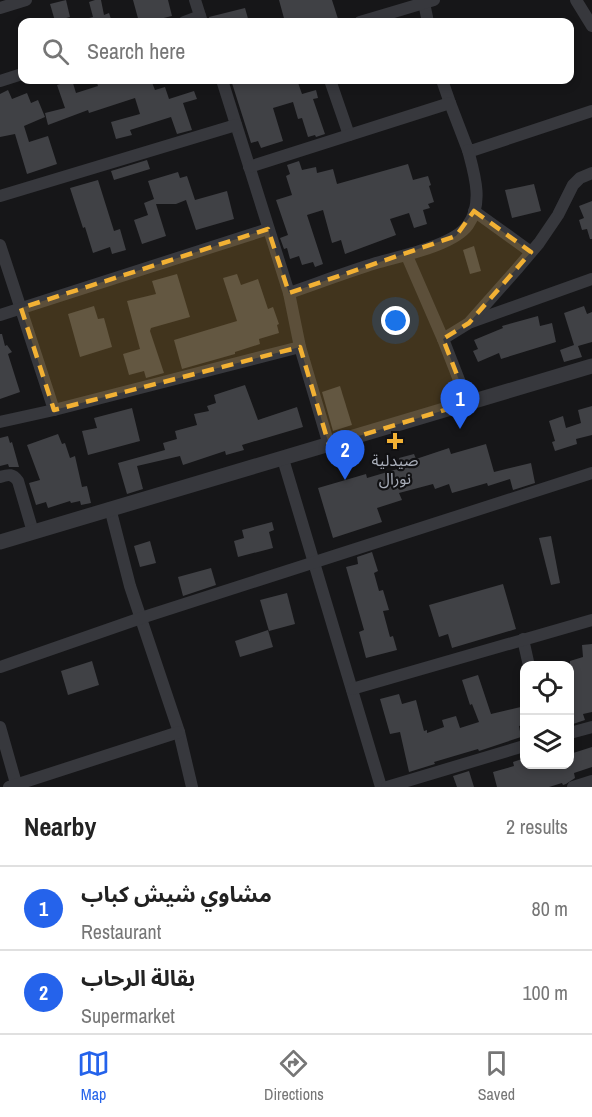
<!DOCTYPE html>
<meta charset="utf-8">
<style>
:root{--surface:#fff;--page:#f2f2f2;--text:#222;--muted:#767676;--line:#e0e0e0;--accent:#2563eb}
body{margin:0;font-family:"Archivo Narrow","Noto Sans Arabic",sans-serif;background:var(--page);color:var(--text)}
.controls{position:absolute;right:18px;bottom:18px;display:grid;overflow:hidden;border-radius:12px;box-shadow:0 3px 9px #0003}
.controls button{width:54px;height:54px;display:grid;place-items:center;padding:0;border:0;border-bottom:2px solid var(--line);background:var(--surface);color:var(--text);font:30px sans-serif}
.you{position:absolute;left:396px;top:321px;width:21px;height:21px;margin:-15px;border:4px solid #fff;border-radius:50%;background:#1a73e8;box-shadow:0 0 0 9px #1a73e833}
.badge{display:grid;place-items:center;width:39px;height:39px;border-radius:50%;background:var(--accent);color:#fff;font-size:20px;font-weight:700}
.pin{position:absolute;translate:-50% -50px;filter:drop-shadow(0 2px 3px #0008)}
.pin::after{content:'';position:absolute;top:32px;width:21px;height:18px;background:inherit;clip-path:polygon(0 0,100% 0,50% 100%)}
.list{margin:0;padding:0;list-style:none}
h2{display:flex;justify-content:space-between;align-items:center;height:78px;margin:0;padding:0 24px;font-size:26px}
h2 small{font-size:20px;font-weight:400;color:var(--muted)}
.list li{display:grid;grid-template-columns:39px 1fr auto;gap:18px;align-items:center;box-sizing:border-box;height:84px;padding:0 24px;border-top:2px solid var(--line)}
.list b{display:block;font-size:22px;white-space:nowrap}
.list p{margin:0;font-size:20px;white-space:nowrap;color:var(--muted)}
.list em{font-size:20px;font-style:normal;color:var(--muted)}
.icon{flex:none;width:33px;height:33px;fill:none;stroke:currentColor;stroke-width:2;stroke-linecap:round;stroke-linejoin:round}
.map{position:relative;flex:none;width:592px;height:787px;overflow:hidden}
.search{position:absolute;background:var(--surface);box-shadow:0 3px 9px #0003;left:18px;right:18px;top:18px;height:66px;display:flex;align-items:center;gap:15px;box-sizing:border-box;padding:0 21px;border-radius:12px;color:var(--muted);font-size:22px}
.sheet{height:246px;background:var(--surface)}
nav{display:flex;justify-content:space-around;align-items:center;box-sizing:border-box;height:84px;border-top:2px solid var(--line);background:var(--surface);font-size:16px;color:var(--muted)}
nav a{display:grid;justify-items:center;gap:3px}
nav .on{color:var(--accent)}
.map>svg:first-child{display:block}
.building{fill:#404145}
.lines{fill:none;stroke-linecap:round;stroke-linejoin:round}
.minor{stroke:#37383d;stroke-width:12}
.tertiary{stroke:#37383d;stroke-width:15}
.marked{fill:#f2b134;fill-opacity:0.2;stroke:#f2b134;stroke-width:4.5;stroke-dasharray:12 8;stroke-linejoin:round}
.poi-dot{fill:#f2b134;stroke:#111113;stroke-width:2}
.labels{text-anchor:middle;stroke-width:4.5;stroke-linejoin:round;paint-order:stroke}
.poi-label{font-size:16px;fill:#a8adb8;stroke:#111113}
</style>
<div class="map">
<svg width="592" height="787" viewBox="0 0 592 787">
<rect width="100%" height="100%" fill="#161618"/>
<g class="building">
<path d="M66 0 70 17 55 21 50 4Z"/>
<path d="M95 0H101L104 15 109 13 112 22H85V19L93 17 89 2Z"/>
<path d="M133 0H168L172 16 147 22H139Z"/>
<path d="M279 0H332L339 22H285Z"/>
<path d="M245 8 249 22H210L209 17Z"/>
<path d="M72 80 76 93 98 86 96 80H151L155 90 165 87 169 99 194 91 197 99 183 103 192 130 177 134 171 117 130 130 132 135 116 139 111 122 140 114 135 98 89 113 88 110 48 125 45 113 65 108 57 85Z"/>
<path d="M231 80H297L302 94 316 90 318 98 313 99 325 134 316 137 315 135 308 137 302 118 298 119 293 102 273 108 283 141 261 148 258 141 251 143Z"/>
<path d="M8 90 12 99 27 93 31 103 38 100 45 117 24 126 29 142 48 136 57 164 27 174 15 134 0 137V94Z"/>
<path d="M147 160 150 169 114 180 111 171Z"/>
<path d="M299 161 302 170 316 167 317 173 333 169 337 184 408 164 413 180 428 176 431 185 429 186 434 202 428 204 430 208 423 210 427 224 414 228 409 213 390 219 396 235 345 254 341 240 332 243 323 210 307 215 323 264 315 267 313 262 302 265 299 256 290 259 287 248 284 249 280 238 288 235 276 200 292 195 286 176 290 174 287 165Z"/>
<path d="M178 172 180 178 187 176 195 200 227 191 234 219 196 230 186 200 176 204H156L166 236 142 244 134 220 148 215 144 203 154 199 148 181Z"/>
<path d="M98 180 114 231 120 229 126 250 112 254 110 247 93 253 85 227 83 228 70 188Z"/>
<path d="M534 184 541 211 512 218 505 190Z"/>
<path d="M592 201V239H590L587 229 582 230 579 220 584 218 579 206Z"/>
<path d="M474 246 481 271 470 274 463 250Z"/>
<path d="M177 274 190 317 151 328 150 331 164 373 146 378 144 371 129 375 123 354 140 349 127 301 156 294 152 281Z"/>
<path d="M237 274 241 285 258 279 268 309 273 307 279 324 277 325 279 333 259 339 260 344 235 352V354L182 369 174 340 237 321 223 278Z"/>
<path d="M94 306 98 319 104 318 112 347 80 357 68 314Z"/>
<path d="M584 306 587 314 592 312V342L578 346 582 357 564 362 560 350 574 345 564 313Z"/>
<path d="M538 316 540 326 552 323 556 342 501 359 499 353 478 362 473 351 478 349 474 340 503 328 502 326Z"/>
<path d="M0 334H2L5 346 7 345 12 352 8 354 20 392 0 399Z"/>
<path d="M245 385 258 420 297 407 303 427 242 445 244 450 226 455 225 451 183 465 180 456 137 466 143 489 127 494 118 463 165 450 163 443 177 439 175 431 197 425 194 414 209 411 207 406 216 403 214 395Z"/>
<path d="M340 386 352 425 333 431 322 392Z"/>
<path d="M592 406V435L576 439 577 444 555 451 552 442 555 441 549 421 563 416 566 428 581 423 578 410Z"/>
<path d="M132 408 140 441 88 455 82 431 97 428 94 418Z"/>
<path d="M58 434 62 444 65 443 70 458 75 456 82 487 87 486 91 503 81 505 80 501 71 503 70 501 48 508 46 502 36 505 29 483 40 480 27 445Z"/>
<path d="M8 436 10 443 12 442 19 467H9L8 464 0 466V438Z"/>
<path d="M486 444 494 472 531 463 535 483 513 490 510 479 488 486 487 483 452 493 449 484 435 489 433 484 399 493 402 500 377 508 382 522 333 538 318 488 366 474 367 478 401 468 399 458 414 454 416 459 449 448 451 454Z"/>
<path d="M272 522 274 530 269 532 273 548 238 557 234 541 244 538 242 530Z"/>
<path d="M551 536 560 583 551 585 539 538Z"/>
<path d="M150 541 156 563 140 567 134 546Z"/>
<path d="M372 552 378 571 374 573 379 591 383 590 389 610 383 611 390 637 393 636 397 650 366 658 359 632 364 630 346 567 358 564 357 557Z"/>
<path d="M211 568 216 585 183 596 178 577Z"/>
<path d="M503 584 516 629 452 648 448 634 439 637 429 605Z"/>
<path d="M287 593 295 624 269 631 260 600Z"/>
<path d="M268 630 273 647 240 657 235 641Z"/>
<path d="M592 644V712L583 714 585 720 570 725V661L583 657 582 645Z"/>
<path d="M92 661 99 685 68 695 61 671Z"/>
<path d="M478 675 491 714 525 706V725L519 726 521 737 479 751 478 749 434 762 435 764 409 772 400 732 390 734 380 699 399 694 402 704 416 700 424 731 427 730V733L444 727 442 720 456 716 460 728 479 722 472 704 470 705 462 680Z"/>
<path d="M592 747V767L574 773 575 778 566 784 563 785 562 783 549 787H497L493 772 514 766 513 762 525 758V765H570V754Z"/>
<path d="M469 771 474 787H457L453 776Z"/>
</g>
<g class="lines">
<g class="minor">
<path d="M195 0 202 22"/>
<path d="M576 0 592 26"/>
<path d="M424 3 428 22"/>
<path d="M0 8 26 0"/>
<path d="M184 22 200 16"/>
<path d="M360 22 434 0"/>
<path d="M222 80 289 293 300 347 329 445"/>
<path d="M330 80 349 135"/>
<path d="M442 80 450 103"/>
<path d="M0 81 22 74"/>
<path d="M249 167 450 103 468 150H474L592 111"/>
<path d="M0 196 236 125"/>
<path d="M474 211 531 252"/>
<path d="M0 245 54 410"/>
<path d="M407 256 443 339"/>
<path d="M289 293C318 283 347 272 376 263 400 256 453 246 468 225 484 203 474 173 468 150"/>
<path d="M0 315 268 229"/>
<path d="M471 322 592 279"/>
<path d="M468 403 443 339 469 323 517 269 539 243 558 215 573 185 580 178 592 173"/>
<path d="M0 422 54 410 300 347"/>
<path d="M283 459 381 787"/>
<path d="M0 477C9 474 13 474 18 481L33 532"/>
<path d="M110 508 130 586 179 732 192 787"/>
<path d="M523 639 529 666"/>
<path d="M0 667 141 618 592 473"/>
<path d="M352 689 592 620"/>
<path d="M0 727 17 787"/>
<path d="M570 733 592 727"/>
<path d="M9 787 179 732"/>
<path d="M387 787 524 746"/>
<path d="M573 787 592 781"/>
</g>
<path class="tertiary" d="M0 542 592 366"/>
</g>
<path class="marked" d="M474 211 531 252 469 323 443 339 468 403 329 445 300 347 54 410 21 308 268 229 289 293 456 236Z"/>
<path class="poi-dot" d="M392 432h6v6h6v6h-6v6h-6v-6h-6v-6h6z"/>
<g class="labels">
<g class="poi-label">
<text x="395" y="466">صيدلية<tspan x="395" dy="18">نورال</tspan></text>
</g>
</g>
</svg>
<div class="controls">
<button><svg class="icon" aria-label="locate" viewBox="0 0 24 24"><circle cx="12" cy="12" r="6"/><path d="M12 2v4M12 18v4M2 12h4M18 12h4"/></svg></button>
<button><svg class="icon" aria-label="layers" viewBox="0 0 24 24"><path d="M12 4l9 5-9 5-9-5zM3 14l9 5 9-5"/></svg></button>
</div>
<div class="you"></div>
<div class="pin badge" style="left:460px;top:429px">1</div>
<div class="pin badge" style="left:345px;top:480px">2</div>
<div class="search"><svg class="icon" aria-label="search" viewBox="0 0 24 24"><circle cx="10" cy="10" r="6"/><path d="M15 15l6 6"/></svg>Search here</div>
</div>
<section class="sheet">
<h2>Nearby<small>2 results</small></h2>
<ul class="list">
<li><span class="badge">1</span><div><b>مشاوي شيش كباب</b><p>Restaurant</p></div><em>80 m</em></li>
<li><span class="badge">2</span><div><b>بقالة الرحاب</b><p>Supermarket</p></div><em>100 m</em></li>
</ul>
</section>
<nav>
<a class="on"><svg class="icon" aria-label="map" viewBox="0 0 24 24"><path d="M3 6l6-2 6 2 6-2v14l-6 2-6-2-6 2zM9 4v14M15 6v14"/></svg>Map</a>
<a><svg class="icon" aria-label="directions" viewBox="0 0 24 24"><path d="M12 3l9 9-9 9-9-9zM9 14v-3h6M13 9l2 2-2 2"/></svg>Directions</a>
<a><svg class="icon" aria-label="saved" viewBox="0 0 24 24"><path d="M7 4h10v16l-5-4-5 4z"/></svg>Saved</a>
</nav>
